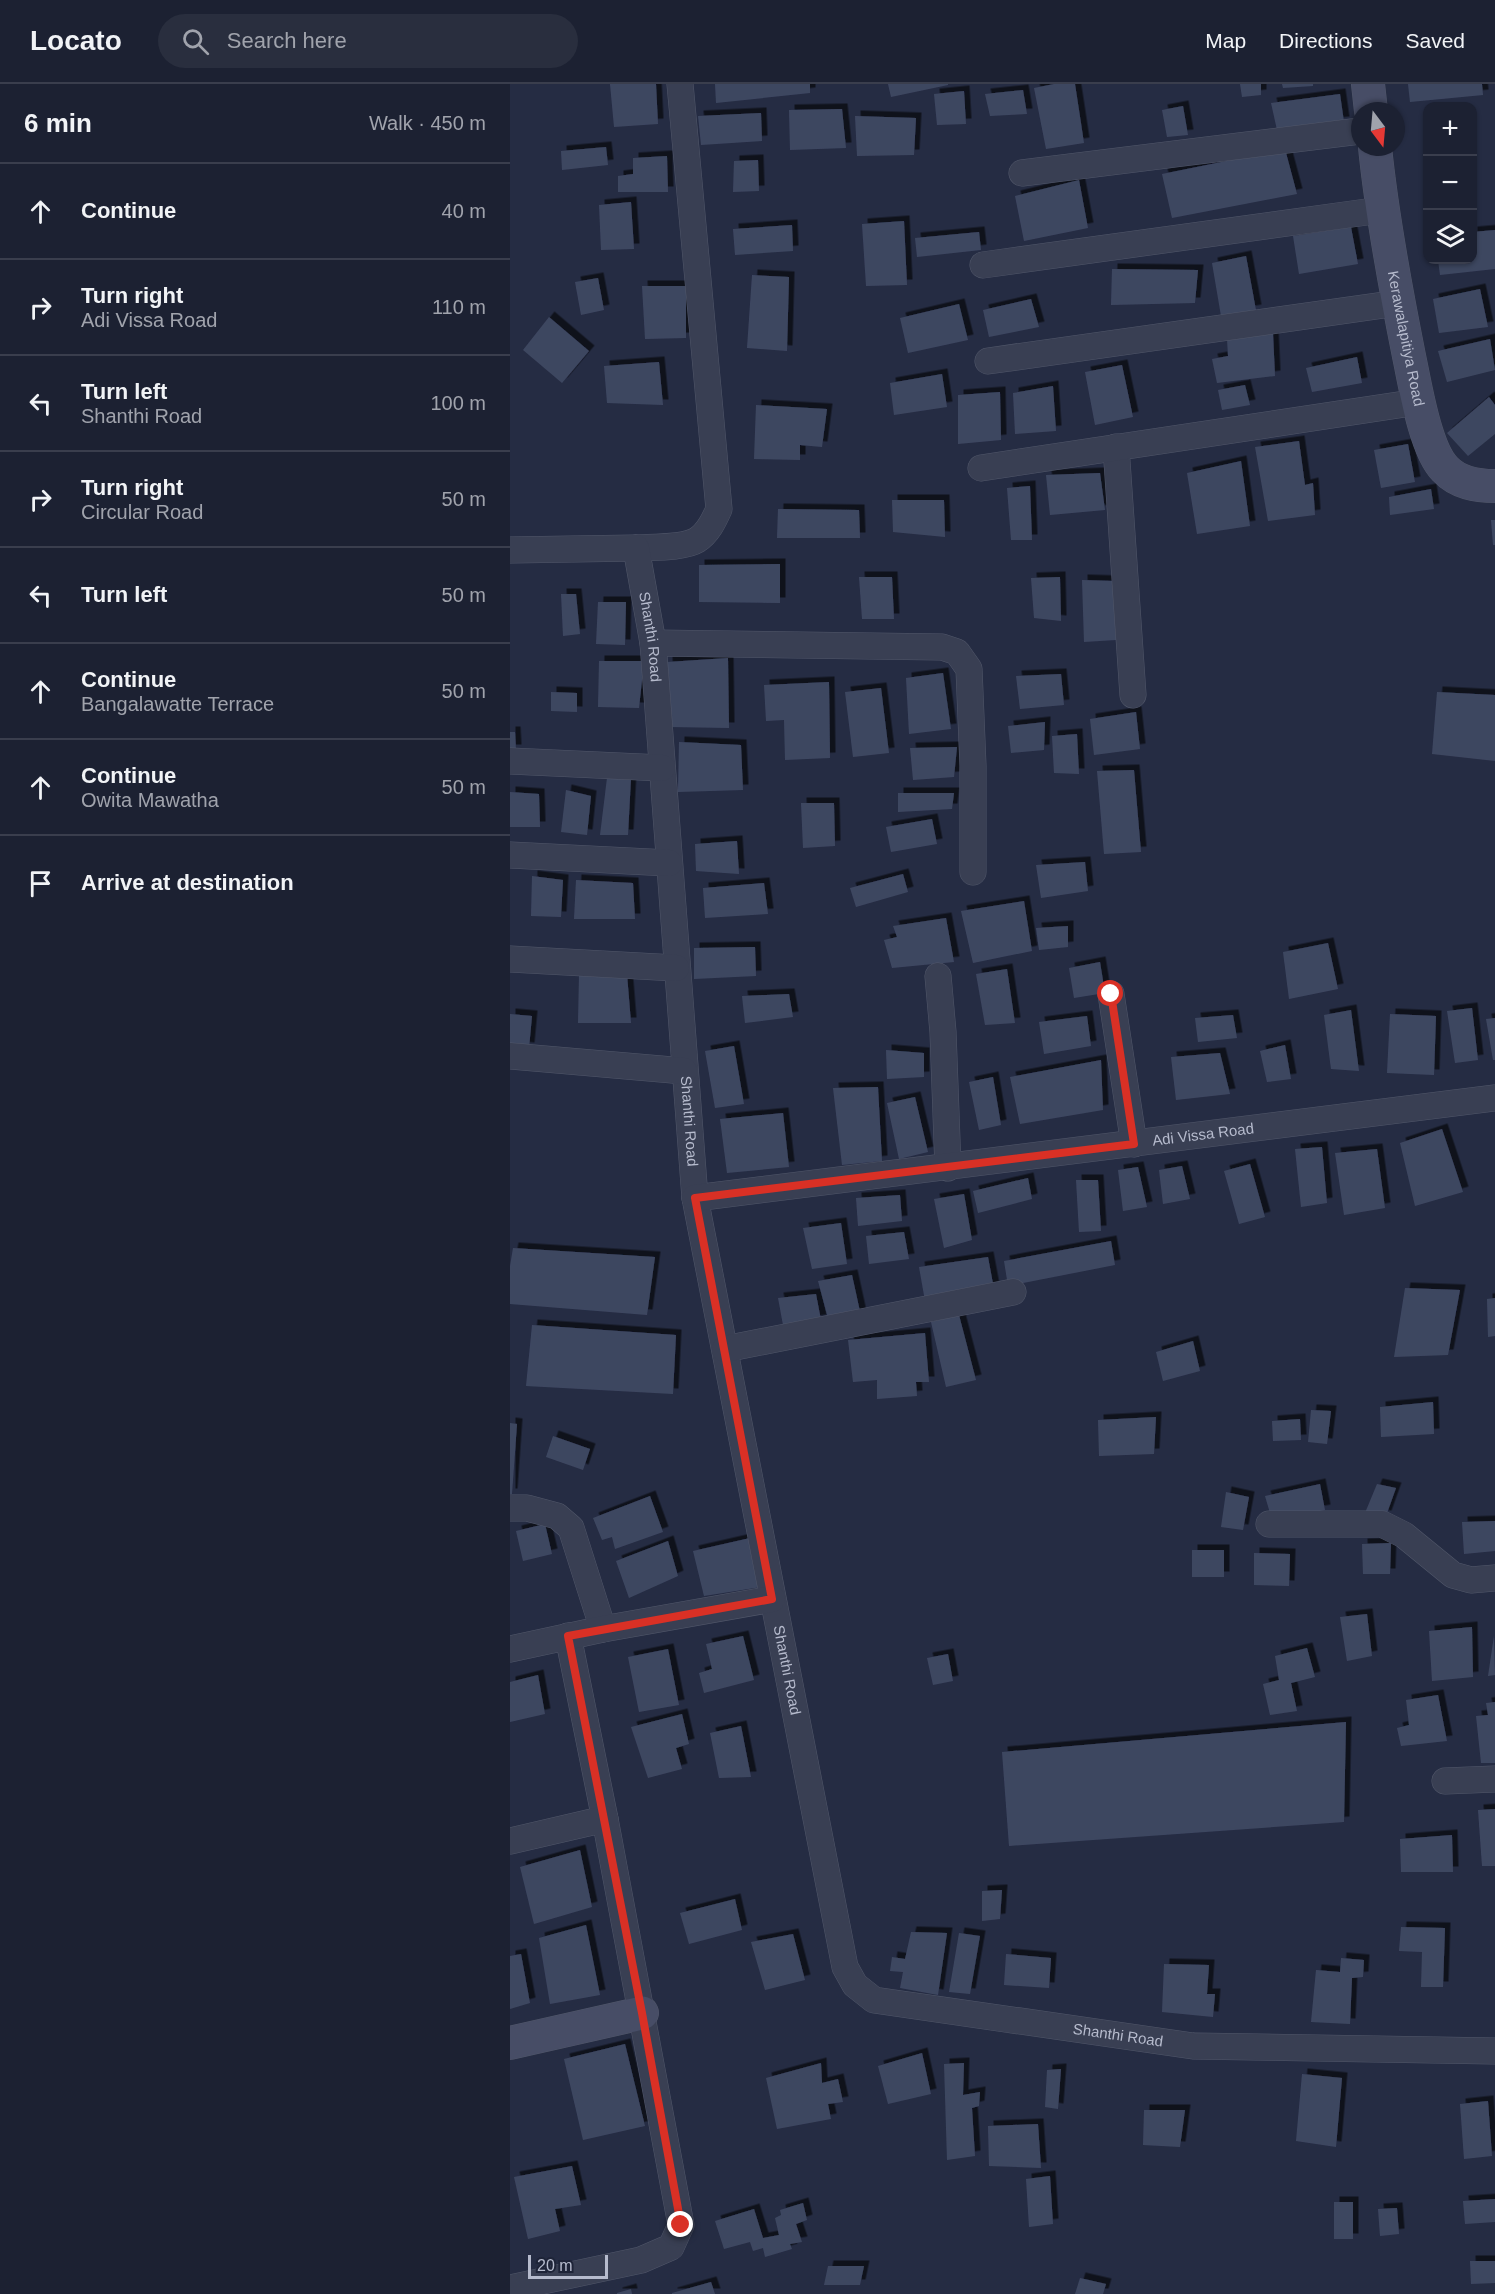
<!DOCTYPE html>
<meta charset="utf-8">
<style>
:root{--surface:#1c2132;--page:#292e3e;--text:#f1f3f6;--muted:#a0a3ac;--line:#3a3e4d}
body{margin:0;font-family:Helvetica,sans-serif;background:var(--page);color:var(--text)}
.controls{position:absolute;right:18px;top:18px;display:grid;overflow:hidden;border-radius:12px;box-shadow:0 2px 4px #0004}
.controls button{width:54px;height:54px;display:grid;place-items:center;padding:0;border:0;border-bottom:2px solid var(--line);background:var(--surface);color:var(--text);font:30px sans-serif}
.compass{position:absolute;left:841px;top:18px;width:54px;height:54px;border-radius:50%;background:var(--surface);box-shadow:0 2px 4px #0004;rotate:164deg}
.scale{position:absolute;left:18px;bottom:15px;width:80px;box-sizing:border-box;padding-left:6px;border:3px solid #b6bbcd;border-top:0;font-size:16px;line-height:21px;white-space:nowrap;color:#b6bbcd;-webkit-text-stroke:4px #1e2438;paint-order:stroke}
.stop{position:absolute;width:18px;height:18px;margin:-14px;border:4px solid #d93025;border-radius:50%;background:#fff}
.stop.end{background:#d93025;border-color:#fff;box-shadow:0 2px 6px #0008}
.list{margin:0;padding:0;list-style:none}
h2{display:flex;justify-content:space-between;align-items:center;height:78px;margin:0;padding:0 24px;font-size:26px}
h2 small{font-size:20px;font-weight:400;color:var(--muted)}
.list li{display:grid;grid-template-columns:39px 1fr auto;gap:18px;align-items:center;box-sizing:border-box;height:96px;padding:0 24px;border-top:2px solid var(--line)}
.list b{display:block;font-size:22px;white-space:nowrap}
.list p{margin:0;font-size:20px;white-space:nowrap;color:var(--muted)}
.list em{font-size:20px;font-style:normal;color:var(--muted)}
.icon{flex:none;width:33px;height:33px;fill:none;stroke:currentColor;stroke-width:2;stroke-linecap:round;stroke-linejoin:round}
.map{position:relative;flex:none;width:985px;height:2210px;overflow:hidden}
header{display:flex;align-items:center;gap:36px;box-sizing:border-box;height:84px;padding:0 30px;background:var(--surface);border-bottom:2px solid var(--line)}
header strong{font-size:28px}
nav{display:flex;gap:33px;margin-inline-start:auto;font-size:21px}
.search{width:420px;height:54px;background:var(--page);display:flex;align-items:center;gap:15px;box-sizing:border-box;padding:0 21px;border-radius:33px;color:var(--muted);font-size:22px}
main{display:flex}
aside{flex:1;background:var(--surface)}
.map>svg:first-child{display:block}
.building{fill:#3e4761;filter:url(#shadow)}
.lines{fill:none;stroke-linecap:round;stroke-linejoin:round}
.street-casing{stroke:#51576a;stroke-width:27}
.secondary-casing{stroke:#51576a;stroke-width:34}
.street{stroke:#393f53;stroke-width:26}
.secondary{stroke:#474d66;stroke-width:33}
.route{stroke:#d93025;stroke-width:8}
.labels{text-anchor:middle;stroke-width:4.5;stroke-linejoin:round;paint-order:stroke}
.street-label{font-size:15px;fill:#b6bbcd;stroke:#1e2438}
</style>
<header>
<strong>Locato</strong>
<div class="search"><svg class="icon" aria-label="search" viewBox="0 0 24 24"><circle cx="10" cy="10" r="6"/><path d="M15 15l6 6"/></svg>Search here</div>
<nav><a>Map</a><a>Directions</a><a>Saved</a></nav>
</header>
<main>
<aside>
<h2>6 min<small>Walk · 450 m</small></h2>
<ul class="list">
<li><svg class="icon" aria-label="ahead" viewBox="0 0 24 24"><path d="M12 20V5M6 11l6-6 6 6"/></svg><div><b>Continue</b></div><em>40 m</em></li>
<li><svg class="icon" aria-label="right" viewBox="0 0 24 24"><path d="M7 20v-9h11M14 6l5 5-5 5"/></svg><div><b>Turn right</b><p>Adi Vissa Road</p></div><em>110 m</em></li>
<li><svg class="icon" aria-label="left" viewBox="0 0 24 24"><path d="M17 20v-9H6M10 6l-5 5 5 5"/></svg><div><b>Turn left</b><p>Shanthi Road</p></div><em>100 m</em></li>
<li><svg class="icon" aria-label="right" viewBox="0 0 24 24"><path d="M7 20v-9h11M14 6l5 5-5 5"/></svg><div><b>Turn right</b><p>Circular Road</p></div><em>50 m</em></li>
<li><svg class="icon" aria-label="left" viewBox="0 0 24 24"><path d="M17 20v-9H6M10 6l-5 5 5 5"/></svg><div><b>Turn left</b></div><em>50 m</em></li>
<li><svg class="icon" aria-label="ahead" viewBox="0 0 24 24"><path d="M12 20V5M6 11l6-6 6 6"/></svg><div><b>Continue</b><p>Bangalawatte Terrace</p></div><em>50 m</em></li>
<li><svg class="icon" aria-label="ahead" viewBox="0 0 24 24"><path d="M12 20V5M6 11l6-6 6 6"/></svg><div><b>Continue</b><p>Owita Mawatha</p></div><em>50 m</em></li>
<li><svg class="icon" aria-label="arrive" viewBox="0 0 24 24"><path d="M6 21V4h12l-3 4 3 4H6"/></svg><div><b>Arrive at destination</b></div></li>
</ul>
</aside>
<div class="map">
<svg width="985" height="2210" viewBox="0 0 985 2210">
<defs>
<filter id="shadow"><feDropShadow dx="5.5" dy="-5.5" stdDeviation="0" flood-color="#0009"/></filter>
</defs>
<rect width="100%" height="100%" fill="#252c43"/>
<g class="building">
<path d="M100 0H146L148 40 104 43Z"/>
<path d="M205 0H300V9L206 19Z"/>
<path d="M378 0H438V1L381 13Z"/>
<path d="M544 0H565L574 59 536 65 524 4Z"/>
<path d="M730 0H751V11L732 13Z"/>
<path d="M772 0H803V2L773 4Z"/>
<path d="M898 0H972L973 11 900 18Z"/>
<path d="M513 6 517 30 480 32 475 10Z"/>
<path d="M454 7 456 40 427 41 424 10Z"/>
<path d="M830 10 834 38 767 46 761 19Z"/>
<path d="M673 22 678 51 657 53 652 26Z"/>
<path d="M332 25 336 64 280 66 279 26Z"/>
<path d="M251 29 252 57 191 61 188 32Z"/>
<path d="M345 32 406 34 404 71 347 72Z"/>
<path d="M96 63 98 81 52 86 51 67Z"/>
<path d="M775 65 787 110 662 134 652 90Z"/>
<path d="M157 72 158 108H108V92L123 90V74Z"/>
<path d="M248 76 249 107 223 108 224 77Z"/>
<path d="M569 96 578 144 514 157 505 112Z"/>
<path d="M121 118 124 165 91 166 89 121Z"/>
<path d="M394 137 397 201 356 202 352 140Z"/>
<path d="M282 141 283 167 225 171 223 145Z"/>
<path d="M841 143 848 180 789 190 783 152Z"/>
<path d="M985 146V185L930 191 928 176H962V148Z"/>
<path d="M469 148 471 166 407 173 405 154Z"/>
<path d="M736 172 746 226 711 232 702 179Z"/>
<path d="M602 185 688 186 685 219 601 221Z"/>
<path d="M242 191 279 193 277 267 237 264Z"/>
<path d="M88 194 94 226 71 231 65 198Z"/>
<path d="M132 202H176V254L135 255Z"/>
<path d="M970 205 978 243 929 249 923 215Z"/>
<path d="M521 215 529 243 479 253 473 226Z"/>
<path d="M449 220 458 256 398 269 390 234Z"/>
<path d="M39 233 79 267 52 299 13 266Z"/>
<path d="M763 249 765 292 707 299 702 275 718 272 717 255Z"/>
<path d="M980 255 985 286 937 298 928 267Z"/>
<path d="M847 273 852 299 802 308 796 284Z"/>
<path d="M149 278 153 321 97 319 94 282Z"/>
<path d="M612 281 623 333 585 341 575 288Z"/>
<path d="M432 290 437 323 384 331 380 299Z"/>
<path d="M735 301 740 321 712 326 708 306Z"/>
<path d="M543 302 546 347 505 350 503 309Z"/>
<path d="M490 308 491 356 448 360V311Z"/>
<path d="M979 313 985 321V350L958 372 937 349Z"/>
<path d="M246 321 317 325 312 363 290 361V376L244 375Z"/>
<path d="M789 357 795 401 803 399 805 431 758 437 745 363Z"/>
<path d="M898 360 905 398 871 404 864 366Z"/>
<path d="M731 377 740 442 687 450 677 389Z"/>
<path d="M590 389 595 426 540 431 536 391Z"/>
<path d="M520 402 522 456H501L497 404Z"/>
<path d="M921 405 924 425 880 431 879 413Z"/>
<path d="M382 416H434L435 453 383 448Z"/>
<path d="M268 425 349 426 350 454H267Z"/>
<path d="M981 436H985V461H983Z"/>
<path d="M270 480V519L189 518V481Z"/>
<path d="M349 493H382L384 535H352Z"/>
<path d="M550 493 551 537 524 534 521 494Z"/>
<path d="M572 496 605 497 606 556 574 558Z"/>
<path d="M51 510H66L70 550 53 552Z"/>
<path d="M88 518H116L115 561 86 560Z"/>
<path d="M218 574 219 644 160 643 157 578Z"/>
<path d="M89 577H134L129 624 88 623Z"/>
<path d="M433 589 441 645 399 650 396 594Z"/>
<path d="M551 590 554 621 510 625 506 592Z"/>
<path d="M319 598 320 674 275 676 274 636 256 637 254 601Z"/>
<path d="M371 604 379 669 343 673 335 608Z"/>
<path d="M41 608 67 609V628L41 627Z"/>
<path d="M927 608 985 611V677L922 670Z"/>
<path d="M626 628 630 665 584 671 580 635Z"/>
<path d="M535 638 534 666 501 669 498 642Z"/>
<path d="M0 648H5L6 666H0Z"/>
<path d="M567 650 569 690 544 689 542 652Z"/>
<path d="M169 658 231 661 233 706 168 708Z"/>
<path d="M447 663 444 693 403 696 400 664Z"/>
<path d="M624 686 631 768 594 770 587 687Z"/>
<path d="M97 694H121L118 751H90Z"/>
<path d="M56 706 81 712 77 751 51 748Z"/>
<path d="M0 708 29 710 30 743H0Z"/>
<path d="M388 709H444L442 725 388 728Z"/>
<path d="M291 719H324L325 762 293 764Z"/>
<path d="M422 735 427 760 381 768 376 743Z"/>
<path d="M227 757 229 790 186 787 185 760Z"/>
<path d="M575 778 578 807 531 814 526 781Z"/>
<path d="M393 790 398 808 346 823 340 804Z"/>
<path d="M22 792 53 796 51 833 21 832Z"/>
<path d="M66 796 123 799 125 835H64Z"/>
<path d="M254 799 258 830 195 834 193 804Z"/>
<path d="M514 817 522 867 463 879 451 827Z"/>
<path d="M436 834 444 878 382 884 374 856 387 853 383 842Z"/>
<path d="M558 842V863L529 866 526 844Z"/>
<path d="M818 859 828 905 779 915 773 868Z"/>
<path d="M245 863 246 892 184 895V864Z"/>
<path d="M590 878 595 909 564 914 559 884Z"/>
<path d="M497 885 505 939 475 941 466 890Z"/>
<path d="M117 890 121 939H68L69 891Z"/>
<path d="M279 910 283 933 235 939 232 912Z"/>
<path d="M962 924 968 976 945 979 937 927Z"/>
<path d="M841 926 849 987 821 985 814 931Z"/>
<path d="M0 930 22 932 19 964 0 962Z"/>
<path d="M880 930 926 932 924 991 877 989Z"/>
<path d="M723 931 727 954 688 958 685 934Z"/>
<path d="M577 932 581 962 534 970 529 938Z"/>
<path d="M985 934V976H983L976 935Z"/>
<path d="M775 961 781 995 757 998 750 967Z"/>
<path d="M224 962 234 1020 205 1024 195 967Z"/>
<path d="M376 966 414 969V993L377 995Z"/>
<path d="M710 969 720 1010 666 1016 661 973Z"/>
<path d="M591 976 593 1026 510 1040 500 993Z"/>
<path d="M483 993 491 1041 469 1046 459 998Z"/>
<path d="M368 1003 372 1077 332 1081 323 1004Z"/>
<path d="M405 1013 418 1068 389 1075 377 1019Z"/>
<path d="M273 1029 279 1083 217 1089 210 1035Z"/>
<path d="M932 1045 953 1108 905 1122 890 1059Z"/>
<path d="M812 1063 817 1119 791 1123 785 1065Z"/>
<path d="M867 1065 875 1124 834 1131 825 1069Z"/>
<path d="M740 1080 755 1133 729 1140 714 1087Z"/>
<path d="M672 1082 680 1115 653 1120 649 1086Z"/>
<path d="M628 1083 637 1123 613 1127 608 1086Z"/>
<path d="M518 1094 522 1115 468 1129 463 1107Z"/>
<path d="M566 1096H588L591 1147 569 1148Z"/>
<path d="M454 1110 462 1156 434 1164 424 1115Z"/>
<path d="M390 1111 392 1137 348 1142 346 1114Z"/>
<path d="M331 1139 337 1180 302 1185 293 1144Z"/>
<path d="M394 1148 399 1175 359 1180 356 1152Z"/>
<path d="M601 1157 605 1181 498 1202 494 1177Z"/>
<path d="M3 1164 145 1173 137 1231 0 1220V1182Z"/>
<path d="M478 1173 484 1205 415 1217 409 1183Z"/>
<path d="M342 1191 351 1232 319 1238 308 1197Z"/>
<path d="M895 1204 950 1206 938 1271 884 1273Z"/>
<path d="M306 1210 311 1236 273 1241 268 1214Z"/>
<path d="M985 1214V1252L978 1253 977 1215Z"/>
<path d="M449 1231 466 1296 436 1303 421 1238Z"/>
<path d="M22 1241 166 1251 163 1310 16 1302Z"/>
<path d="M415 1249 419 1298H406L407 1312 367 1315V1296L343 1298 338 1256Z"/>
<path d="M683 1257 690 1287 653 1297 646 1268Z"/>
<path d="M923 1318 924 1350 871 1353 870 1323Z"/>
<path d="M801 1326 821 1327 817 1360 798 1358Z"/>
<path d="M646 1333 644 1370 589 1372 588 1336Z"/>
<path d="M790 1335 791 1356 763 1357 762 1337Z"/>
<path d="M0 1339 7 1340 2 1410H0Z"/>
<path d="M43 1352 80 1365 73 1386 36 1373Z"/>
<path d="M810 1400 815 1426 762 1436 755 1412Z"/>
<path d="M867 1400 886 1404 876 1432 855 1429Z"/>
<path d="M716 1408 739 1413 733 1446 711 1443Z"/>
<path d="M140 1412 153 1448 105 1465 102 1453 92 1456 83 1434Z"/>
<path d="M985 1437V1467L954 1470 952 1438Z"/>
<path d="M35 1440 42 1470 13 1477 6 1447Z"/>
<path d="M240 1454 251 1503 194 1512 183 1467Z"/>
<path d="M158 1457 168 1492 119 1514 106 1477Z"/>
<path d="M881 1459 880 1490H853L852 1460Z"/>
<rect x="682" y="1466" width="32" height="27"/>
<path d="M744 1469 780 1470 779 1502 744 1501Z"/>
<path d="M857 1530 862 1572 837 1577 830 1533Z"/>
<path d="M962 1543 963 1593 922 1597 919 1547Z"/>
<path d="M233 1552 244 1596 194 1609 189 1589 202 1585 196 1560Z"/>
<path d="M984 1552 985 1591 978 1592Z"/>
<path d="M797 1564 805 1593 781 1599 787 1627 760 1631 753 1600 769 1596 765 1572Z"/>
<path d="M158 1565 169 1621 129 1628 118 1573Z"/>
<path d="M438 1570 443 1597 423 1601 417 1574Z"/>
<path d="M28 1591 35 1630 0 1638V1598Z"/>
<path d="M928 1611 937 1657 891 1662 887 1644 899 1641 896 1616Z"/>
<path d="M985 1618V1679H971L966 1632 978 1631 976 1619Z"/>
<path d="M172 1630 179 1660 166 1664 172 1685 138 1694 121 1643Z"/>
<path d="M836 1638 834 1738 499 1762 492 1668Z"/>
<path d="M231 1642 241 1693 209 1694 200 1649Z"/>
<path d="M985 1725V1782H972L968 1726Z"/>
<path d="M942 1751 943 1788H891L890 1755Z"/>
<path d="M70 1766 82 1823 24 1840 10 1783Z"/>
<path d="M492 1806 490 1835 472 1837V1807Z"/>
<path d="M225 1815 232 1846 179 1860 170 1829Z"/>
<path d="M76 1841 90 1911 40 1920 29 1854Z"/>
<path d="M891 1843 935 1844 933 1903H911L912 1868 889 1867Z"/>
<path d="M401 1848 437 1849 428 1911 390 1904 393 1888 380 1887 382 1873 395 1875Z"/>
<path d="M449 1849 470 1852 460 1910 439 1908Z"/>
<path d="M283 1850 295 1896 255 1906 241 1858Z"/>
<path d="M11 1870 20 1919 0 1925V1872Z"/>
<path d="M496 1870 541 1874 539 1904 494 1901Z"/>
<path d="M831 1874 854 1876 853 1893 842 1894 840 1940 801 1938 806 1886 830 1888Z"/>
<path d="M654 1880 699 1881 697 1910H705L703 1933 652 1928Z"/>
<path d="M115 1960 135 2042 73 2056 54 1975Z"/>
<path d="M412 1969 421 2010 378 2020 368 1982Z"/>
<path d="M311 1979 312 1999 328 1995 333 2018 318 2020 321 2035 267 2045 256 1994Z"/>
<path d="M454 1979 453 2011 470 2008 469 2022 462 2024 465 2072 437 2076 434 1980Z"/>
<path d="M551 1985 548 2025 535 2023 537 1986Z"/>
<path d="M792 1990 832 1994 826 2063 786 2057Z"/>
<path d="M978 2017 982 2072 954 2075 950 2020Z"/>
<path d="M634 2026H675L670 2063 633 2061Z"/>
<path d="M528 2040 531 2084 479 2082 478 2042Z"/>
<path d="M62 2082 71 2121 45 2125 50 2147 18 2155 4 2093Z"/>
<path d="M540 2092 543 2140 519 2143 516 2095Z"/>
<path d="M985 2115V2138L955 2140 953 2117Z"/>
<rect x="824" y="2118" width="19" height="37"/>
<path d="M293 2119 297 2136 286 2140 292 2158 280 2160 282 2165 255 2173 253 2164 243 2167 240 2158 214 2165 205 2137 244 2125 253 2154 269 2151 265 2134 271 2131 270 2126Z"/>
<path d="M887 2124 889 2150 870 2152 868 2125Z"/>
<path d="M960 2177H985V2199L961 2200Z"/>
<path d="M318 2182H354L350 2201H314Z"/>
<path d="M570 2194 596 2200 593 2210H565Z"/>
<path d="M201 2198 205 2210H162V2209Z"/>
<path d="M121 2205 122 2210H107V2209Z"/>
</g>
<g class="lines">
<defs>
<g id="street">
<path d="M512 89 850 47"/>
<path d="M473 181 871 126"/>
<path d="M478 277 888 219"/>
<path d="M606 363 623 611"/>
<path d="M471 384 908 318"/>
<path d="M126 464C143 463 174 464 187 456 198 449 204 436 209 425L170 0"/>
<path id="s1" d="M0 466 126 464 143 559 185 1114 335 1883 345 1901 364 1916 683 1962 985 1967"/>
<path d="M143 559 432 563 447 568 459 585 463 682V788"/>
<path d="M0 677 152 684"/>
<path d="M0 771 159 779"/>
<path d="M0 875 166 884"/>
<path d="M428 892 433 948 438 1084"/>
<path d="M601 910 624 1060"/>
<path d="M0 972 174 987"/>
<path id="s2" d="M185 1114 985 1014"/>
<path d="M215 1265 503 1208"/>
<path d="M0 1424H17L47 1432 61 1444 93 1545"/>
<path d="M759 1440H872L894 1451 943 1491 961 1496 985 1494"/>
<path d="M58 1552 95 1735"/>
<path d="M0 1565 93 1545 262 1515"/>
<path d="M935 1697 985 1695"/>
<path d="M0 1757 95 1735 171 2141 161 2163 131 2176 0 2204"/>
</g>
<g id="secondary">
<path d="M858 0 861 27"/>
<path id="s3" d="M865 63C872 133 885 202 899 272 905 300 915 365 935 385 948 399 966 402 985 402"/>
<path d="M0 1959 132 1929"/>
</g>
</defs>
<use href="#street" class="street-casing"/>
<use href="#secondary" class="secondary-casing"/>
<use href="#street" class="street"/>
<use href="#secondary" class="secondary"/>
</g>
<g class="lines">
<path class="route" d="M171 2141 132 1929 58 1552 262 1515 185 1114 624 1060 601 910"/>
</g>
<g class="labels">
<g class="street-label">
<text dy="5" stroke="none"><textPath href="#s3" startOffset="194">Kerawalapitiya Road</textPath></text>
<text dy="5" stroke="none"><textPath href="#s1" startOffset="216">Shanthi Road</textPath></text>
<text dy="5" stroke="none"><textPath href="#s1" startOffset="702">Shanthi Road</textPath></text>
<text dy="5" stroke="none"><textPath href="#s2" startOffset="512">Adi Vissa Road</textPath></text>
<text dy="5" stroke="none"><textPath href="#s1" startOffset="1260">Shanthi Road</textPath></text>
<text dy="5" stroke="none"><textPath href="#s1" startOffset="1854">Shanthi Road</textPath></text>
</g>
</g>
</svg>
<div class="controls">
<button>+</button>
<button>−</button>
<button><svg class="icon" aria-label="layers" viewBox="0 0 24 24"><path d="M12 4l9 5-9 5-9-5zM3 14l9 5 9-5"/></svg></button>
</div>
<svg class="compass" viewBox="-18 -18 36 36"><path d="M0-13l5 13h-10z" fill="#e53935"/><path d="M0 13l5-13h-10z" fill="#a0a3ac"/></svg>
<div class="scale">20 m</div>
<div class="stop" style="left:601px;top:910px"></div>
<div class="stop end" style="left:171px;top:2141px"></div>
</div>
</main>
